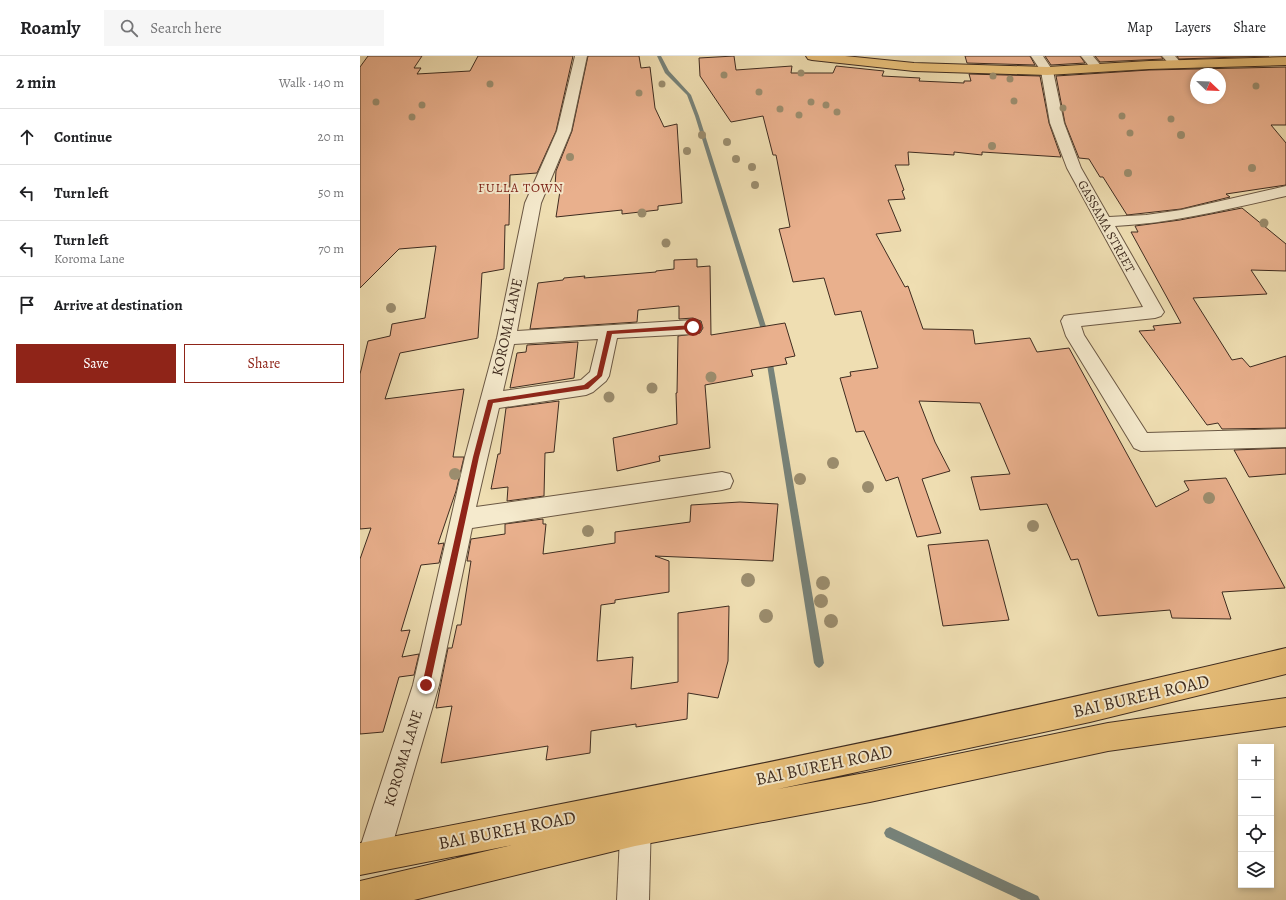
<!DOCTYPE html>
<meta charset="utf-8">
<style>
:root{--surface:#fff;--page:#f6f6f6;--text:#202124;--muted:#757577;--line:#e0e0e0;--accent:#8f2418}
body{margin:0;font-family:Alegreya,serif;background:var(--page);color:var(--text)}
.controls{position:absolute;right:12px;bottom:12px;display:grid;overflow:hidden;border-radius:0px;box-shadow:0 2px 6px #0003}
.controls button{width:36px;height:36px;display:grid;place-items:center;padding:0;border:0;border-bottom:1px solid var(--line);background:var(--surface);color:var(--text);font:20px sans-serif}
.compass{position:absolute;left:830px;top:12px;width:36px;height:36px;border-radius:50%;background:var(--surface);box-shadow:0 2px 6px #0003;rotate:113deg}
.stop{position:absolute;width:12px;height:12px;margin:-9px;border:3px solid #8f2418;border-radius:50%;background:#fff}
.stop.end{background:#8f2418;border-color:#fff;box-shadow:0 1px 4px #0008}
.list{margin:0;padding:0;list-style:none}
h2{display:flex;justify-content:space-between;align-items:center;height:52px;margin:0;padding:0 16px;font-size:17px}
h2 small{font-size:13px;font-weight:400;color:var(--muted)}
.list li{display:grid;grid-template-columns:26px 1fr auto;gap:12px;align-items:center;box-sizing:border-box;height:56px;padding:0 16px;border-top:1px solid var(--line)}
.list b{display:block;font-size:15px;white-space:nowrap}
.list p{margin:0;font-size:13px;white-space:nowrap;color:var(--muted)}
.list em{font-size:13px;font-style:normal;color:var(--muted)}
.actions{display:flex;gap:8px;padding:12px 16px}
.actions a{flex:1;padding:9px 0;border:1px solid var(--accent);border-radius:0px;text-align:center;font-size:14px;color:var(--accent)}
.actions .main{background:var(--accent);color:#fff}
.icon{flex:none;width:22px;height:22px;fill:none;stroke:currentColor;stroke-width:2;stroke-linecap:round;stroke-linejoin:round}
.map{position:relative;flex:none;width:926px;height:844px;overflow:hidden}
header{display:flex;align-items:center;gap:24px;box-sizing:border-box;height:56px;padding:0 20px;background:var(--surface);border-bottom:1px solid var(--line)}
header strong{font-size:19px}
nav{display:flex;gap:22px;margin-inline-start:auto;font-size:14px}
.search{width:280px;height:36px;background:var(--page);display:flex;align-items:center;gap:10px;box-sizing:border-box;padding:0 14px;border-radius:0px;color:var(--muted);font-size:15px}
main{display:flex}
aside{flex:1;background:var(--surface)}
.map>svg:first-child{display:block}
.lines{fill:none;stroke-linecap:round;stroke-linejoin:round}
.stream{fill:#778279;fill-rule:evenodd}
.building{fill:#e9b08d;stroke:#3f2c20;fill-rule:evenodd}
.minor-casing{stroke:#6b5844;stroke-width:2}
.major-casing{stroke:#3f2c20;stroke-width:2}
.highway-casing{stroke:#3f2c20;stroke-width:2}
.minor{fill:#f5eacd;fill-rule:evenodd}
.major{fill:#e8bf79;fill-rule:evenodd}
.highway{fill:#e8bf79;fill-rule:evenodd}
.tree{fill:#9b8d6e}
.route{fill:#8f2418}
.labels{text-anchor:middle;stroke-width:4;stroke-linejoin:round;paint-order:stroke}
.far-neighbourhood-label{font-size:13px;letter-spacing:1px;fill:#7a1f14;stroke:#f5eacd}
.far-street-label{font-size:13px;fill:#3f2c20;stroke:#f5eacd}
.street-label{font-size:15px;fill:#3f2c20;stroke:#f5eacd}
.near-street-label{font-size:18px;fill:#3f2c20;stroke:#f5eacd}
</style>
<header>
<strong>Roamly</strong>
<div class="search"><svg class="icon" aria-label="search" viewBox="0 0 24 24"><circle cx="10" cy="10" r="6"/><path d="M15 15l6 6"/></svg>Search here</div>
<nav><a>Map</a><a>Layers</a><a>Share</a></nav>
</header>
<main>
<aside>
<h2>2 min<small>Walk · 140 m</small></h2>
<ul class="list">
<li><svg class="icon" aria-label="ahead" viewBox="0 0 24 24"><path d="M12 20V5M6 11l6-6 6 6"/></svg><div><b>Continue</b></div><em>20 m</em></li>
<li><svg class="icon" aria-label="left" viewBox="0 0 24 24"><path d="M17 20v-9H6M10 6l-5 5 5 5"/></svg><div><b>Turn left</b></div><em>50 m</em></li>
<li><svg class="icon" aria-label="left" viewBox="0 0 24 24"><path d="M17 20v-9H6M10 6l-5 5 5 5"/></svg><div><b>Turn left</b><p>Koroma Lane</p></div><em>70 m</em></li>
<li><svg class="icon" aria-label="arrive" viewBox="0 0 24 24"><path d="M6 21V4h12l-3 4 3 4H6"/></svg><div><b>Arrive at destination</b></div></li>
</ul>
<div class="actions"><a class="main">Save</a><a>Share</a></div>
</aside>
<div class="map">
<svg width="926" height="844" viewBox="0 0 926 844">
<rect width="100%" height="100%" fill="#efdeb2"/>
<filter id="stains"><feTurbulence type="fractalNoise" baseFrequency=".005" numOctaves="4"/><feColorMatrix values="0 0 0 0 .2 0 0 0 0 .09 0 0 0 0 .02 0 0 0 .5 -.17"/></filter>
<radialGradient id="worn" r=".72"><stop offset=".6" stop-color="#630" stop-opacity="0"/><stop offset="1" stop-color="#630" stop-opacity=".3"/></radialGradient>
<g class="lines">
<g class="stream">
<path d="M297 0H301L309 15 331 39 339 60 409 280 408 282H406L403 280 335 60 327 39 305 17Z"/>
<path d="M409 299 412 302 464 607 462 610 459 612 456 610 454 607 406 302Z"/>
<path d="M530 771 678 840 680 844H661L526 781 524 777 526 773Z"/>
</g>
</g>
<g class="building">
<path d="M8 0H62L54 12H61L57 18 110 15 118 0H213L196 75 177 117 150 119 149 169H145L144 213 122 217 118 282 40 297 25 343 104 333 93 401H104L96 435 78 488 84 487 79 507 61 509 41 575 50 574 42 601 59 598 54 619 39 621 23 676 0 678V503L11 472 0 473V318L8 285 30 280 32 268 65 262 76 190 39 193 0 232V11Z"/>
<path d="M228 0H279L281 12 290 11 295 52 304 71 317 68 322 147 298 150V154L262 158V154L196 161 200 135H198L199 130H195L196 115 212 75Z"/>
<path d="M374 0 376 14 432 10 431 17H473L476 10 524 15 522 20 560 22 559 25 604 27V25H611L609 18 680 20 689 67 701 101 622 96V99L594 96V99L548 96 549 109H535L544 134 542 135 545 143 528 144 541 175 516 178 545 231 548 230 563 273 613 274 615 288 670 282 677 296 709 292 796 451 829 434 824 425 866 422 925 532 862 536 871 563 812 562 810 554 738 560 718 503 711 504 687 448 620 454 611 421 650 418 620 347 559 345 575 386 590 415 562 423 581 477 557 481 538 421 526 425 504 375 496 376 480 322 491 320 490 316 518 312 501 255 475 259 464 222 433 226 419 173 430 171 416 99H413L403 60 371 66 340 20 339 2Z"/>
<path d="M605 0H670L675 9 607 7Z"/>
<path d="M685 0H720L725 7 691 9Z"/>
<path d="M735 0H801L803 3 740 6Z"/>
<path d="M817 0H909L819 3Z"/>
<path d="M926 11V69H911L926 87V129L866 138 870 141 821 153 767 159 743 121H740L729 103 719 102 705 67 696 20 789 14ZM836 18H860V42H836Z"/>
<path d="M882 152 926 188V215L891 214 907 238 833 242 872 304 882 302 890 311 926 300V372L862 373 858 367 847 369 779 275 795 274 793 270 821 267 771 176H778L775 170 820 164Z"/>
<path d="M337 203V211L350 210 351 279 425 267 435 300 425 302 427 308 391 314 393 320 345 329 350 392 299 400 300 405 257 415 253 382 317 368 316 337H317L318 280 340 277 343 272 341 265 333 262 319 263V250L278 254 277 266 170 273 178 227 203 224 204 222 225 220 224 222 296 216V215L314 213V204Z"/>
<path d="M218 286 214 322 150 332 157 297 166 296 167 289Z"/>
<path d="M199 345 194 396 185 397 184 440 147 445 148 431 131 433 138 398H140L146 352Z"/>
<path d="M926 392V418L889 421 874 394Z"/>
<path d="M380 446 418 448 413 505 295 500 309 505V536L255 544V547L241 549 237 605 273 601 271 633 318 626V557L369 550 368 605 358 642 328 637 327 663 276 671V668L231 675 230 697 186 704 188 690 81 707 92 650 76 652 88 592H92L97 569H101L111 505H107L111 483 145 478V468L183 463V468H186L183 498 255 487V476L330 466 331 449Z"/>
<path d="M628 484 649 564 583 570 568 489Z"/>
</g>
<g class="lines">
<defs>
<g id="minor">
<path d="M215 0H227L211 75 181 147 157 275 333 264 340 266 342 271 340 276 333 278 257 282 249 320 246 325 233 336 226 339 139 352 116 451 362 416 370 418 373 425 370 432 362 434 112 472 79 629 29 800 24 811 13 816 2 811 0 806V792L53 629 105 401 137 282 165 147 197 75ZM238 283 230 316 221 324 143 335 154 288Z"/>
<path d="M671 0H683L693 15 704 67 721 112 749 161 786 159 821 154 926 130V140C869 153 813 167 755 170L804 256 801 260 795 262 721 270 724 279 787 377 926 373V391L781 395 774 392 706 280 701 265 704 260 710 259 783 251 707 112 690 67 681 15Z"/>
<path d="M721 0H733L743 12 741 15H733Z"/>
<path d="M802 0H815L822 8 820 11H812Z"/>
<path d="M276 745 287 749 291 760 289 844H257L261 760 265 749Z"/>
</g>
<path id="major" d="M446 0H485L554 7 687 11 789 5 926 1V9L789 13 687 19 554 15 452 4 448 3Z"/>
<path id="highway" d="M926 592V618L730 666 418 733 510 716 748 667 926 642V670L748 695 510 746 275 790 54 844H0V825L152 789 0 819V787C310 728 619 665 926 592Z"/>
</defs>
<use href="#minor" class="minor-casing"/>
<use href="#major" class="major-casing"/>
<use href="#highway" class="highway-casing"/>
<use href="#minor" class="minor"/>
<use href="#major" class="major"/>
<use href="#highway" class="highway"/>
</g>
<g class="tree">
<circle cx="441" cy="17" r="3.5"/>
<circle cx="364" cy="19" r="3.5"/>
<circle cx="633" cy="20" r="3.5"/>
<circle cx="650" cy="23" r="3.5"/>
<circle cx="130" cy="28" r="3.5"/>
<circle cx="302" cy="28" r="3.5"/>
<circle cx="896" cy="30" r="3.5"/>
<circle cx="399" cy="36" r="3.5"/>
<circle cx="279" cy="37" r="3.5"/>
<circle cx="654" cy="45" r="3.5"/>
<circle cx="16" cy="46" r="3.5"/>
<circle cx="451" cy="46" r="3.5"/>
<circle cx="62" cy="49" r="3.5"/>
<circle cx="466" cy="49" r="3.5"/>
<circle cx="703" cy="52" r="3.5"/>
<circle cx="420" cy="53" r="3.5"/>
<circle cx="477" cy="56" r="3.5"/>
<circle cx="439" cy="59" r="3.5"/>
<circle cx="762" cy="60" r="3.5"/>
<circle cx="52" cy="61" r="3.5"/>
<circle cx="811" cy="63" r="3.5"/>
<circle cx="770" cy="77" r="3.5"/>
<circle cx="342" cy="79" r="4"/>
<circle cx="821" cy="79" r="4"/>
<circle cx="367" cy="86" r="4"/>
<circle cx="632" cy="90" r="4"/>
<circle cx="327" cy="95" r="4"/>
<circle cx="210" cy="101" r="4"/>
<circle cx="376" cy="103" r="4"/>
<circle cx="392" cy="111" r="4"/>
<circle cx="892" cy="112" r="4"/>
<circle cx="768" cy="117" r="4"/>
<circle cx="395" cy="129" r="4"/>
<circle cx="282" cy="157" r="4.5"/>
<circle cx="904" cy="167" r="4.5"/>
<circle cx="306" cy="187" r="4.5"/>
<circle cx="31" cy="252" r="5"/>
<circle cx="351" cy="321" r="5.5"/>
<circle cx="292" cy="332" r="5.5"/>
<circle cx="249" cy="341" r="5.5"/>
<circle cx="473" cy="407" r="6"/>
<circle cx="95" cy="418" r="6"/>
<circle cx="440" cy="423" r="6"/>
<circle cx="508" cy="431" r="6"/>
<circle cx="849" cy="442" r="6"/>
<circle cx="673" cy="470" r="6"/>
<circle cx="228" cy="475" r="6"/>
<circle cx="388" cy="524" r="7"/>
<circle cx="463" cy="527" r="7"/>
<circle cx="461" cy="545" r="7"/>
<circle cx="406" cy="560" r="7"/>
<circle cx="471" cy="565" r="7"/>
</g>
<path class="route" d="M333 269 336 271 333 273 252 278 242 320 228 333 133 347 119 401 70 629 66 633 63 632 62 629 113 401 128 344 224 329 237 319 247 275Z"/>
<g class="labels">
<g class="far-neighbourhood-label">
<text x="161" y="136">FULLA TOWN</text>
</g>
<g class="far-street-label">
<text transform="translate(747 170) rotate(61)" y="5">GASSAMA STREET</text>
</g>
<g class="street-label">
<text transform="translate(147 271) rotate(-78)" y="5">KOROMA LANE</text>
<text transform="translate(43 702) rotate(-73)" y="5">KOROMA LANE</text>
</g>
<g class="near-street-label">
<text transform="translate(781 640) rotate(-13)" y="6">BAI BUREH ROAD</text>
<text transform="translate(464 709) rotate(-12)" y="6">BAI BUREH ROAD</text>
<text transform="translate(147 774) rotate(-11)" y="6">BAI BUREH ROAD</text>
</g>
</g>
<rect width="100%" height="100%" filter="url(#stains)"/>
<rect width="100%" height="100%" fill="url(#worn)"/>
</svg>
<div class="controls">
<button>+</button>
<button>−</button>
<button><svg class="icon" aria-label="locate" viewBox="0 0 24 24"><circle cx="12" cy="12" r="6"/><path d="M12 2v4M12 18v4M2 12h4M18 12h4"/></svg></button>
<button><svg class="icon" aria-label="layers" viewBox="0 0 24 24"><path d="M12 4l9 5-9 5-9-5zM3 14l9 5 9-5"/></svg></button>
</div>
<svg class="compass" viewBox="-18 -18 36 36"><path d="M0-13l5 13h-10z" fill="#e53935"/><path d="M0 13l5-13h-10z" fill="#757577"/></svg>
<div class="stop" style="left:333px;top:271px"></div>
<div class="stop end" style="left:66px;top:629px"></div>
</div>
</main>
